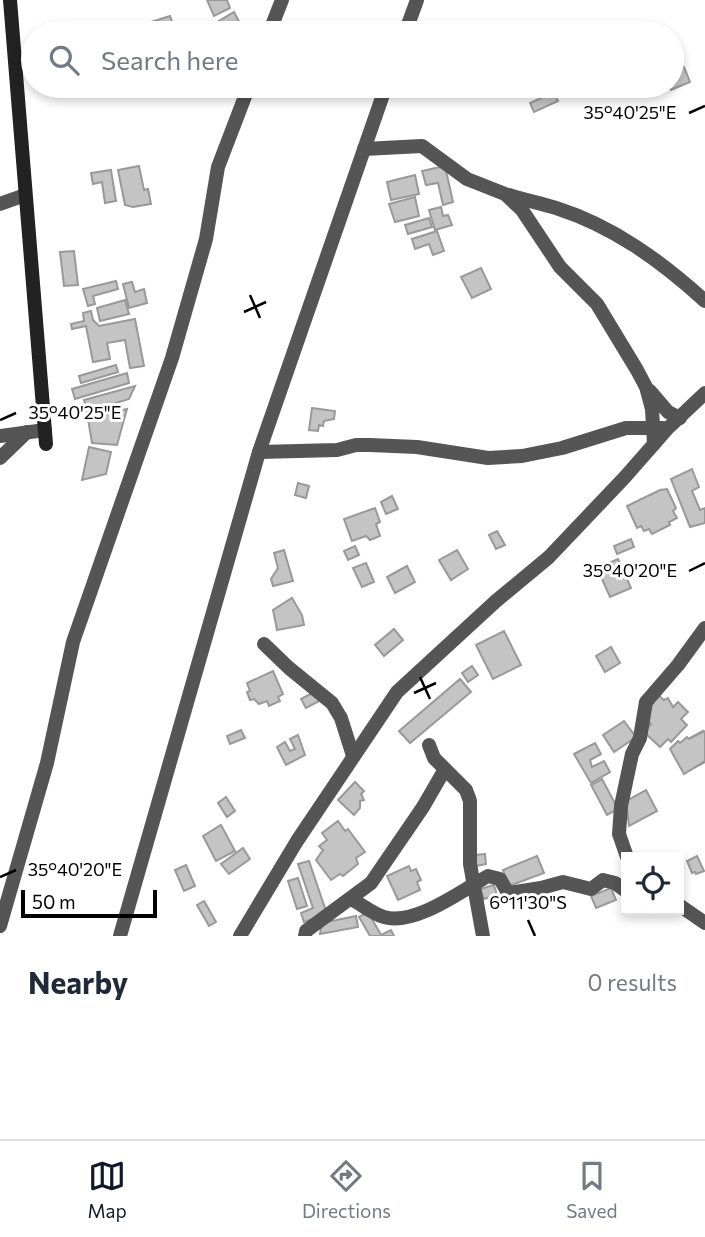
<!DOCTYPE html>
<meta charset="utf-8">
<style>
:root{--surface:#fff;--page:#f2f2f3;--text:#1f2937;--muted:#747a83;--line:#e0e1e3;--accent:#111827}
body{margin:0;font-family:Commissioner,sans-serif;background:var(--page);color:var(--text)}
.controls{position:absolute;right:21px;bottom:21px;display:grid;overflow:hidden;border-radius:0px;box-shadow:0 4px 10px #0003}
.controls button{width:63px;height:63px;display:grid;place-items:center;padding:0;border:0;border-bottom:2px solid var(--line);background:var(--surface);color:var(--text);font:35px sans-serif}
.scale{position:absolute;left:21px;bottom:18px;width:136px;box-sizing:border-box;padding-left:7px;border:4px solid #000;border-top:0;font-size:19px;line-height:24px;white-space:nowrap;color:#000;-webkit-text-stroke:5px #fff;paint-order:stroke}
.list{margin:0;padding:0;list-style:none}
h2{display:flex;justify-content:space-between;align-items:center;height:91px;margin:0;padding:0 28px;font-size:30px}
h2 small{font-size:23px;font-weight:400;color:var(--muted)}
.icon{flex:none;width:38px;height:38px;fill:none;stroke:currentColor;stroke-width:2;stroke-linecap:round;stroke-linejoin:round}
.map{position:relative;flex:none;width:705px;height:936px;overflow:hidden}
.search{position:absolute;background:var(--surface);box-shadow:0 4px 10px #0003;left:21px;right:21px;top:21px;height:77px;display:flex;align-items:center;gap:18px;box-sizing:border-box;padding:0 24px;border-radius:38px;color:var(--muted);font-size:26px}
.sheet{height:203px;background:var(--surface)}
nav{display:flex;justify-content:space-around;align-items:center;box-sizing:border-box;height:98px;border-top:2px solid var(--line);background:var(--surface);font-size:19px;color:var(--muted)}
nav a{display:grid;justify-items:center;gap:4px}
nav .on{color:var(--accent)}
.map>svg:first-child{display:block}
.building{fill:#c4c4c4;stroke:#999;stroke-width:2}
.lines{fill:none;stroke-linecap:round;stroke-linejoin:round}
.street{stroke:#555;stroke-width:14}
.secondary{stroke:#222;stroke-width:14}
.ticks{fill:none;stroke:#000;stroke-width:2.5}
.ticks-label{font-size:18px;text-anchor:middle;fill:#000;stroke:#fff;stroke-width:6;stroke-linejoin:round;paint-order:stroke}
</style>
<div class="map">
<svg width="705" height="936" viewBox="0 0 705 936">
<rect width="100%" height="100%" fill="#fff"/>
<g class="building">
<path d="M207 0H227L230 8 214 16Z"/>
<path d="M234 12 245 33H206L204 30Z"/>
<path d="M170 16 176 33H151L148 23Z"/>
<path d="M684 67 690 82 671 90 669 86H672V72Z"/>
<path d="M554 92 558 101 534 112 530 103Z"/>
<path d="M139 166 144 190 148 189 151 204 133 207 125 205 118 170Z"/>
<path d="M445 166 453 202 443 205 438 183 426 185 422 171Z"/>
<path d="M111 170 116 201 105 203 102 182 93 184 91 173Z"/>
<path d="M415 175 419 194 391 200 387 182Z"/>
<path d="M415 197 419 216 395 222 389 204Z"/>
<path d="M441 207 443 216 448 215 452 225 435 230 429 210Z"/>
<path d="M429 218 432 227 408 234 405 225Z"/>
<path d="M437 231 444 251 433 255 429 244 415 249 412 239Z"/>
<path d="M74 251 78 285 64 286 60 252Z"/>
<path d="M481 268 491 289 472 298 461 277Z"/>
<path d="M116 281 118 289 93 296 95 304 88 306 83 289Z"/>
<path d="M132 282 135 292 144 289 147 303 129 308 123 284Z"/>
<path d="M125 300 129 314 100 321 97 308Z"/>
<path d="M91 311 93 320 99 326 135 319 144 366 130 368 125 340 107 343 110 359 93 362 86 326 72 329 71 324 84 321 83 313Z"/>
<path d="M116 365 118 372 81 383 79 376Z"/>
<path d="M127 373 129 383 75 399 72 389Z"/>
<path d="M135 386 129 399 87 412 84 400Z"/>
<path d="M312 408 335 411 334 419 324 421 323 426 319 425 318 431 309 430Z"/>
<path d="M127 409 117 445 92 443 88 419Z"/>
<path d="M89 447 111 452 106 474 82 480Z"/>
<path d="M692 469 699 487 692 491 700 510 705 508V523L690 527 671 479Z"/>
<path d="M298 483 309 486 306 498 295 495Z"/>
<path d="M667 489 676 508 673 511 677 518 669 522 670 525 652 534 649 529 644 531 641 526 637 528 627 506 660 490Z"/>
<path d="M392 496 398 509 386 514 381 502Z"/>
<path d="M375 508 380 522 376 524 380 536 370 540 366 536 352 541 344 519Z"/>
<path d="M497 531 505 545 496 549 489 535Z"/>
<path d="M631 539 634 547 617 554 614 546Z"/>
<path d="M355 546 359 555 348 560 344 551Z"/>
<path d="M284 550 293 581 273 586 271 579 278 568 274 553Z"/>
<path d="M457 550 468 569 451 580 439 560Z"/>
<path d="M618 559 631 588 610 597 597 568Z"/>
<path d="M366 563 374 582 362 587 353 568Z"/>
<path d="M407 566 415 582 395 593 387 577Z"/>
<path d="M292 598 302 615 304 625 277 630 273 610Z"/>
<path d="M394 629 403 640 384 656 375 645Z"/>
<path d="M504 631 521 665 493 679 476 645Z"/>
<path d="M611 647 620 663 605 672 596 656Z"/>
<path d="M472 666 478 675 468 682 462 673Z"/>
<path d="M273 671 283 694 278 697 280 701 269 706 267 701 259 704 254 699 250 700 247 692 250 691 247 683Z"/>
<path d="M460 679 471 692 410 743 399 731Z"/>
<path d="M316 691 321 700 306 708 301 699Z"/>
<path d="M658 695 664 700 668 698 673 707 678 702 688 712 681 719 687 725 671 742 668 739 660 747 644 732 651 724 641 713Z"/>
<path d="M624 721 636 737 614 752 603 735Z"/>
<path d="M241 730 245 738 230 744 227 736Z"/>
<path d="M703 731 705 735V762L686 772 672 748Z"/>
<path d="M705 731V761L684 774 670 749 678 741 680 743 687 737 689 739Z"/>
<path d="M298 735 305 755 286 765 277 747 285 742 290 751 295 749 290 739Z"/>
<path d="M595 743 601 754 590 760 592 767 604 761 610 772 591 783 574 754Z"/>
<path d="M602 779 618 809 607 815 591 785Z"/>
<path d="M355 782 364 791 361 794 364 800 360 801V808L354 815 338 800Z"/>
<path d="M646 790 657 811 629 826 626 801Z"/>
<path d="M226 797 235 811 227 817 218 803Z"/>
<path d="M338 821 345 831 348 829 365 852 356 858 358 864 343 876 340 874 331 880 316 860 323 850 319 846 327 840 322 833Z"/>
<path d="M221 825 235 851 216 861 203 836Z"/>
<path d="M243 848 250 859 229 874 221 864Z"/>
<path d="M485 854 486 864 476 866 474 855Z"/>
<path d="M537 856 544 873 509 886 503 870Z"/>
<path d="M697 856 704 871 696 874 695 872 692 873 687 861Z"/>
<path d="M309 861 327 914 304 922 301 913 313 908 298 864Z"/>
<path d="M186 865 195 886 184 891 175 870Z"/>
<path d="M409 866 411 871 416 869 421 880 417 882 420 890 398 900 387 876Z"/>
<path d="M298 878 307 906 297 909 288 881Z"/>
<path d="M494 885 497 895 484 899 480 889Z"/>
<path d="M611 888 616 900 596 908 591 896Z"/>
<path d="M204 901 216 922 209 926 197 905Z"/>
<path d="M368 912 381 935 391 930 394 936H370L359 917Z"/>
<path d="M356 916 358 927 320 934 322 923Z"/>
</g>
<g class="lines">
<g class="street">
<path d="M269 33 282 0"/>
<path d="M405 33 417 0"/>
<path d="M364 149 422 146 467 179 505 194 522 210 560 267 597 304 637 370 646 387 652 409 654 444"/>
<path d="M509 195C524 200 540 203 556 208 613 226 661 261 705 301"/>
<path d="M0 204 25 195"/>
<path d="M650 391 668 412 680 418"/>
<path d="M0 436 45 430"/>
<path d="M259 452 337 450 356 445H370L417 447 488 458 522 456 562 448 626 428H663"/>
<path d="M0 458 27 432"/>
<path d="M264 644 289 668 332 703 341 718 353 756"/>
<path d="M429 745 434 758 466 790 470 801V864L483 936"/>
<path d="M627 857 619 834 621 806 632 754 640 738 646 702 678 665 705 628"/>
<path d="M351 899C361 904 373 914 384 917 415 926 461 891 488 876L500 879 508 893 541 888 563 882 591 889 603 880 615 883 626 891"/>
<path d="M679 905 705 923"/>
<path d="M0 926 47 763 73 642 172 358 206 239 218 167 249 86"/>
<path d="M120 936 259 452 386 86"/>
<path d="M240 936 297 841 397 692 496 601 549 557 625 477 668 428 705 393"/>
<path d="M305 936 306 931 371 883 423 807 445 769"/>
</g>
<path class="secondary" d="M10 0 46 444"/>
</g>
<path class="ticks" d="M689 113 705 106M250 295 260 318M244 312 266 302M0 420 16 413M689 571 705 563M420 677 430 699M414 693 436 683M0 877 16 870M528 920 535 936"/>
<g class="ticks-label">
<text x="630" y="119">35°40'25"E</text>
<text x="75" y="419">35°40'25"E</text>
<text x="630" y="577">35°40'20"E</text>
<text x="75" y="876">35°40'20"E</text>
<text x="528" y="909">6°11'30"S</text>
</g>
</svg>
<div class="controls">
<button><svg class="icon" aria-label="locate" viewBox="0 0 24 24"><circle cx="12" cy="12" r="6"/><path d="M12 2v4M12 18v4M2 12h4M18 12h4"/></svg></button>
</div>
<div class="scale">50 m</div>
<div class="search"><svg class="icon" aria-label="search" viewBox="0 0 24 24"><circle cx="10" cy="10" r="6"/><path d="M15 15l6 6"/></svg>Search here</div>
</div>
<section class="sheet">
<h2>Nearby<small>0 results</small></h2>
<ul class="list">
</ul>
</section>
<nav>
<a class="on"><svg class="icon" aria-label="map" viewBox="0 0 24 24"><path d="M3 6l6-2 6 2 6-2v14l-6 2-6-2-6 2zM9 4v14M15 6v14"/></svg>Map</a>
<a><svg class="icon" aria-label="directions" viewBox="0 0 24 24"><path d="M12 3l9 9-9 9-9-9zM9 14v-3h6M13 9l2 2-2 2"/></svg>Directions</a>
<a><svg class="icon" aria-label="saved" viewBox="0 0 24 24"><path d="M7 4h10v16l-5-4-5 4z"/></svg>Saved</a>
</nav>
